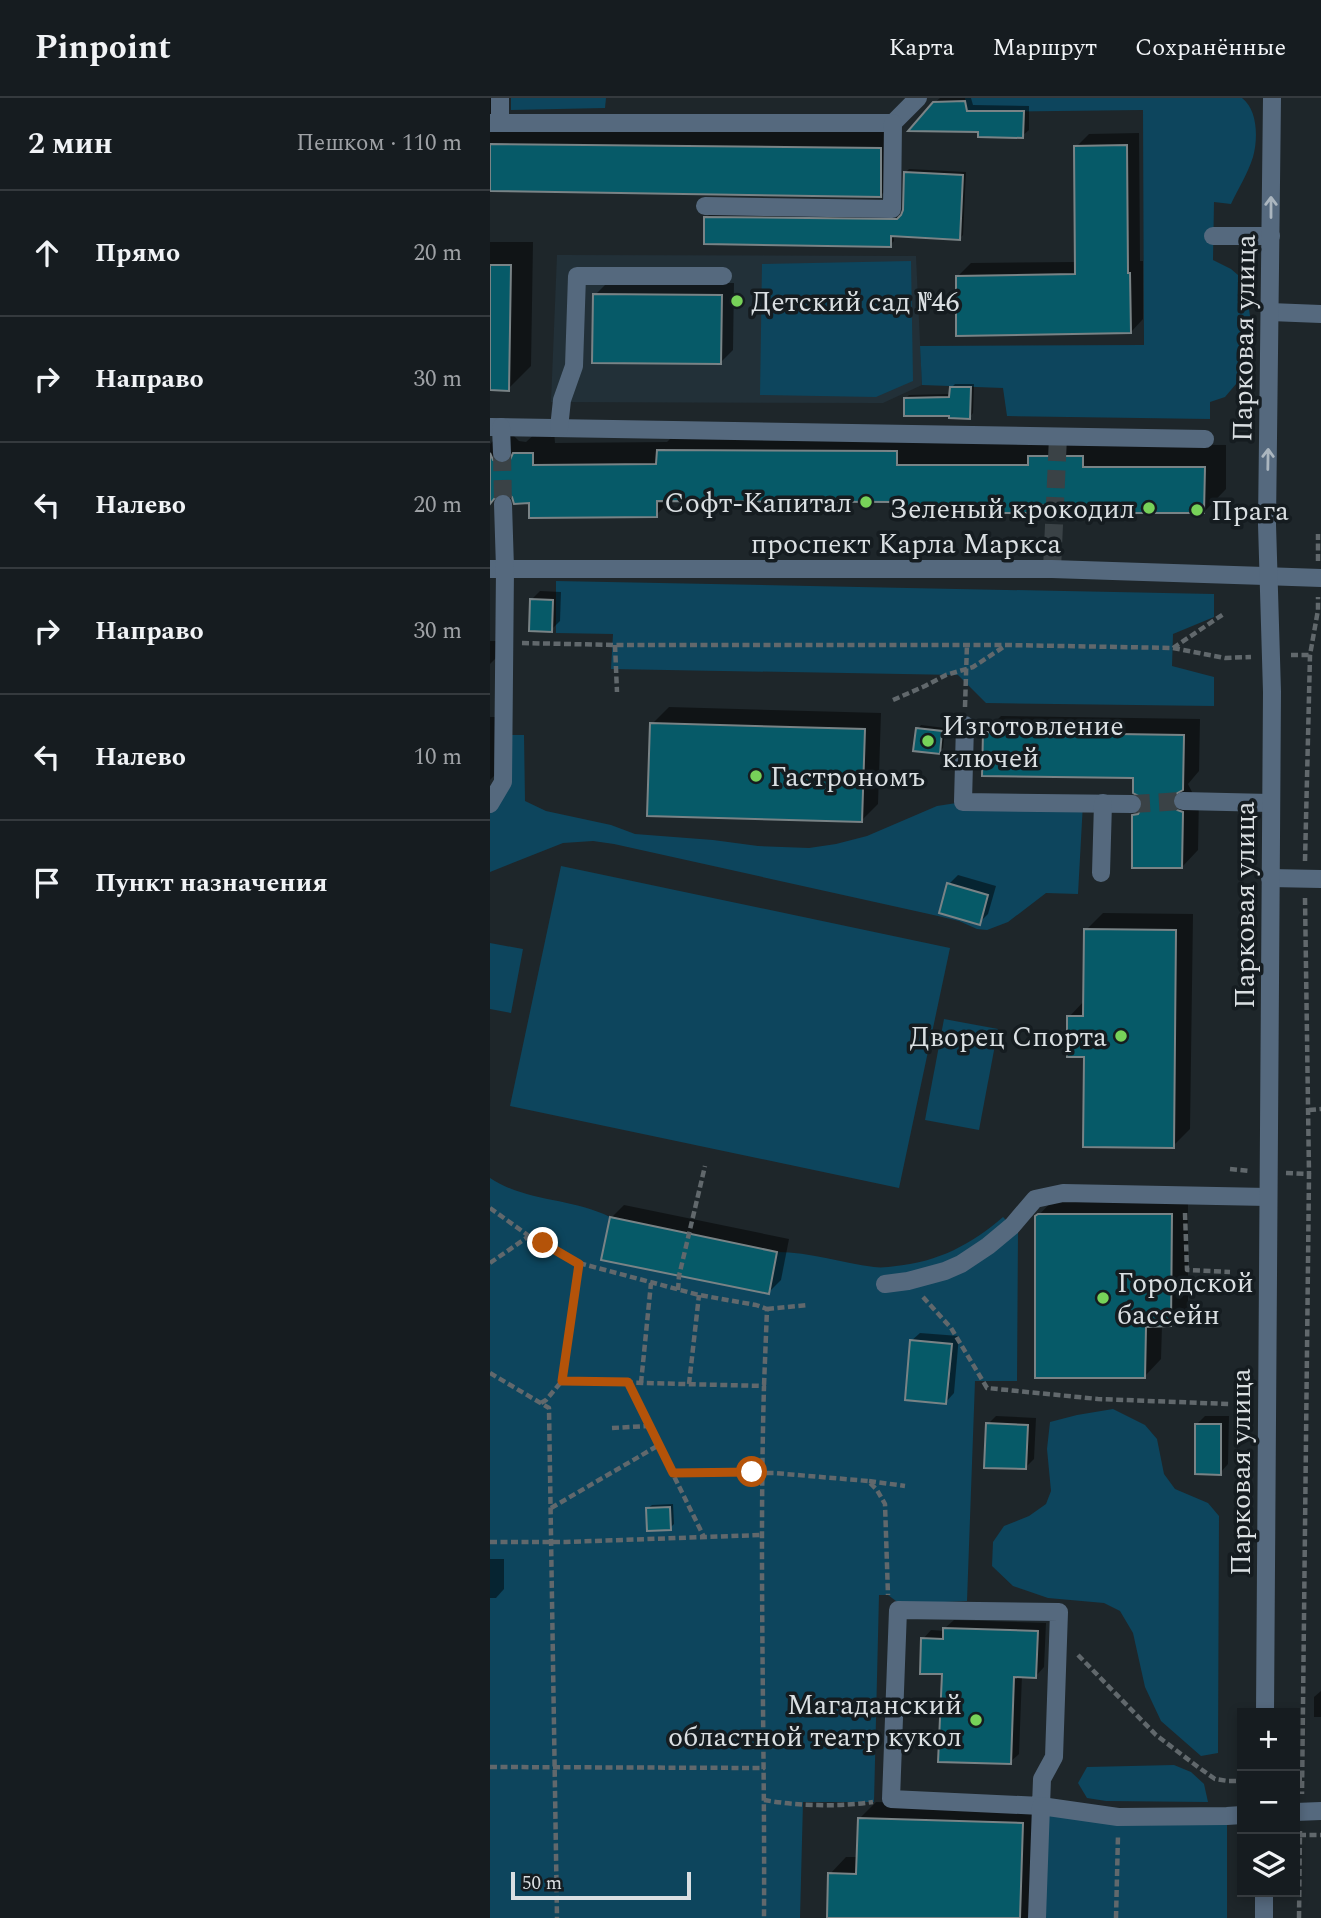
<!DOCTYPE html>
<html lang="ru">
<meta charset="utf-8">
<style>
:root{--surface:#161c20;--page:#23292d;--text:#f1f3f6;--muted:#9ea1a5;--line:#353a3e}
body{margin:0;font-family:Spectral,serif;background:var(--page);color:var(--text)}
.controls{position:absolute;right:21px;bottom:21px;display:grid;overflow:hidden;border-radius:0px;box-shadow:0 4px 10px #0003}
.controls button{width:63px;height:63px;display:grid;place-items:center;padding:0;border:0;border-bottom:2px solid var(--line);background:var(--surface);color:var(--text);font:35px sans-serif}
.scale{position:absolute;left:21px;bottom:18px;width:180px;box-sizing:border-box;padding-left:7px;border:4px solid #dadfe2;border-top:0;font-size:19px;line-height:24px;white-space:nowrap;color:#dadfe2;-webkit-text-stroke:5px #151c20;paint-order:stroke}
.stop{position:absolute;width:21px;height:21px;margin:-16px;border:5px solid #b45309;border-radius:50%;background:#fff}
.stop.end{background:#b45309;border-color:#fff;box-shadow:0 2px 7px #0008}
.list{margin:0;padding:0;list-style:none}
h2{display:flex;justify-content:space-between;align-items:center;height:91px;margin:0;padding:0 28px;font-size:30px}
h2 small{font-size:23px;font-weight:400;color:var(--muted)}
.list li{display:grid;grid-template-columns:46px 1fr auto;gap:21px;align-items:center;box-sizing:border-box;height:126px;padding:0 28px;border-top:2px solid var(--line)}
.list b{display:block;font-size:26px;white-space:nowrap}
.list em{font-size:23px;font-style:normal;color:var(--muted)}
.icon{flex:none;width:38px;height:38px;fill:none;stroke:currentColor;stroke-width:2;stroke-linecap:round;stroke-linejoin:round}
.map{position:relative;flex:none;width:831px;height:1820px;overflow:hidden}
header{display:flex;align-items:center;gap:42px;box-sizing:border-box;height:98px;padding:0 35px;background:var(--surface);border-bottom:2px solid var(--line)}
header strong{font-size:33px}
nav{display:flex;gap:38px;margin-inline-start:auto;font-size:24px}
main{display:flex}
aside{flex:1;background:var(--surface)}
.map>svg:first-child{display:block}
.built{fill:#223038}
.green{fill:#0d455d}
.shadow{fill:#0007}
.building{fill:#065a68;stroke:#798386;stroke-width:2}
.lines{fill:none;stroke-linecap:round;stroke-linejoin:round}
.minor-tunnel{stroke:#3a4246;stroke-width:18;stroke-dasharray:18 9;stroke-linecap:butt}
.path{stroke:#61686c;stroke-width:4.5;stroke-dasharray:7 3.5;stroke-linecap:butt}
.minor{stroke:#55697e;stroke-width:18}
.oneway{stroke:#abb6bf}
.route{stroke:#b45309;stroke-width:9}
.poi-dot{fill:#77d259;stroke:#151c20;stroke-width:2.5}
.labels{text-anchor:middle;stroke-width:7;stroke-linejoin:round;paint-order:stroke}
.poi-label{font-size:28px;fill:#dadfe2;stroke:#151c20;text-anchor:start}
.street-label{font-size:28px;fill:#dadfe2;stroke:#151c20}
</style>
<header>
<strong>Pinpoint</strong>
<nav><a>Карта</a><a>Маршрут</a><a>Сохранённые</a></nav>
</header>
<main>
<aside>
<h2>2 мин<small>Пешком · 110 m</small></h2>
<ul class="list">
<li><svg class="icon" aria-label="ahead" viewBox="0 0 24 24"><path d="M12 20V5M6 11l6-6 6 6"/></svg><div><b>Прямо</b></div><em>20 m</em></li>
<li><svg class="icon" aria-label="right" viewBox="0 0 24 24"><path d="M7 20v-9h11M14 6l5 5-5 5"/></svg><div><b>Направо</b></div><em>30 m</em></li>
<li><svg class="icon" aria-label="left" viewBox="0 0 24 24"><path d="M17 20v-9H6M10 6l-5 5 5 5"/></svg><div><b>Налево</b></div><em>20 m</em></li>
<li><svg class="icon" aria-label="right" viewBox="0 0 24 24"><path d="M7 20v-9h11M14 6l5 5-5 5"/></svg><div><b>Направо</b></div><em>30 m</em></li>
<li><svg class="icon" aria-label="left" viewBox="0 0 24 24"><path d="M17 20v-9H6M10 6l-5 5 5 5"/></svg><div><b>Налево</b></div><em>10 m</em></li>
<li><svg class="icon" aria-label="arrive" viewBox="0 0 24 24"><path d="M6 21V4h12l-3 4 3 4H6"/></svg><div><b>Пункт назначения</b></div></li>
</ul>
</aside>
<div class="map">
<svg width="831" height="1820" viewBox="0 0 831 1820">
<rect width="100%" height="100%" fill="#1e262a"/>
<path class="built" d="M67 157 426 158 432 287 393 305 61 304Z"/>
<g class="green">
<path d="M21 0H116L115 10 21 12Z"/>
<path d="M475 0H752C768 12 768 41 763 59 758 75 748 91 741 106L724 104 723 162 741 171 755 183 760 218 757 273 735 299 720 304V321L517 318 513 290 432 287 430 248 654 247 653 12 477 14Z"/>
<path d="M421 163 423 283 386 299 270 297 272 166Z"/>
<path d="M66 483 724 496V519L683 536 682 568 724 579V608L496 605 468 577 121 571 123 536 66 535Z"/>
<path d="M13 637H34L35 703 56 713 121 727 145 736 223 742 268 748 319 750 346 746 377 738 447 708 473 704 593 705 588 796 556 795 518 824 497 832 487 831 469 823 448 818 124 746 103 743 73 745 0 774V706Z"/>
<path d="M71 768 460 850 409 1090 20 1008Z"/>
<path d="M0 845 33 851 21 915 0 911Z"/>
<path d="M454 921 508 931 489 1032 435 1022Z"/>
<path d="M0 1080C36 1104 82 1100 120 1119L111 1162 278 1196 287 1154C320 1154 352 1165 384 1169 391 1170 399 1169 406 1168 448 1164 482 1146 513 1119L528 1134 527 1283H485L477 1503 410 1506 398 1497H389L384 1704H313L310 1820H0Z"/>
<path d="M623 1311 655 1327 667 1341 674 1376 685 1391 718 1405 729 1418 728 1655 711 1658 671 1623 655 1589 643 1535 630 1513 614 1505 558 1500 523 1488 502 1468 503 1444 514 1428 539 1418 556 1406 561 1393 557 1351 560 1324 587 1317Z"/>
<path d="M684 1667 701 1674 714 1686 718 1704 616 1703 597 1700 588 1685 597 1669Z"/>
<path d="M551 1708 737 1718V1820H547Z"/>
</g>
<g class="shadow">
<path d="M0 0H9L15 18 409 33 408 80 390 98 0 92Z"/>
<path d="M450 0H481L483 7 539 8V32L532 38 444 5Z"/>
<path d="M649 35 650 163H653V221L641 234 468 178 481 165 587 164 586 49 599 36Z"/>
<path d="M419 71 476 74 473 137 469 141 404 137V143L400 147 216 120 220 116 408 119 412 118 415 112 416 74Z"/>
<path d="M0 144H43L41 268 18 291 0 290Z"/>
<path d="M118 184 244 185 243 252 230 265 105 197Z"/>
<path d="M465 286H484L483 315 480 319 415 301 419 297 461 296V290Z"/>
<path d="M191 330 429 331V345L736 347V391L714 414 591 406H545L537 413 409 402 182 401 166 417 41 404 12 393 0 405V346L13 334 24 338 29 343 36 344 48 333H64L65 345 177 344Z"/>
<path d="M50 493 71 494 70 523 61 532 41 502Z"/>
<path d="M0 543H7V559L0 566Z"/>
<path d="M179 609 391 615 388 706 371 723 162 626Z"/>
<path d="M511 618 710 621 709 673 698 686 703 696 709 698 708 752 692 769 644 718 655 707 645 678 494 635Z"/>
<path d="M0 619H18L16 666 0 682Z"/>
<path d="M431 627 455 630 453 650 449 654 428 631Z"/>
<path d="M468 777 506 788 498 816 489 825 459 786Z"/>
<path d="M613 815 703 816 700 1031 683 1048 596 957 579 919 595 902 596 832Z"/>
<path d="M566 1099 698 1100V1210L681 1227H672L671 1261 655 1278 547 1119Z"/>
<path d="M134 1107 299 1141 291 1182 278 1195 121 1120Z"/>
<path d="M430 1235 469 1238 464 1295 456 1304 421 1243Z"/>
<path d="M506 1318 546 1320 544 1361 535 1370 498 1326Z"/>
<path d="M715 1318H739L738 1366 730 1375 707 1326Z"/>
<path d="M183 1406 184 1426 180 1430 158 1410 162 1407Z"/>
<path d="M0 1461H14V1491L6 1500H0Z"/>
<path d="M464 1522 556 1525 554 1569 546 1578 532 1577 529 1656 520 1664 453 1575 433 1541 441 1532 455 1533V1530Z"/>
<path d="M831 1593V1619H824V1599Z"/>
<path d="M386 1704 549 1709 541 1820H338L340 1776 356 1759H368L369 1721Z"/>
</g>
<g class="building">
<path d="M475 3 477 13H534L533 40 488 39V34L418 33 443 4Z"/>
<path d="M0 46 391 50V99L0 93Z"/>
<path d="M637 47 638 175H640L641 235 466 238V178L585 176 584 48Z"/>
<path d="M414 74 473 77 470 142 401 138V149L214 146V119L407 121 411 117 413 112Z"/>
<path d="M0 167H21L19 293 0 292Z"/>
<path d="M103 196 232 197 231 266 102 265Z"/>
<path d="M460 289H481L480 321 459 320V318H414V300L459 299Z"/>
<path d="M167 352 407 353V367H538V358H593V369H715L714 415H589V407H538V415H407V404L167 403V419L39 420V405L24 406 22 399 18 396H8L0 406V355L3 362 12 366 19 364 23 355H43V367L166 366Z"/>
<path d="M40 501 63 502 62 534 39 533Z"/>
<path d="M160 625 375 631 372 724 157 718Z"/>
<path d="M426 630 452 633 450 656 423 653Z"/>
<path d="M493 634 694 637 693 692 684 697 682 703 687 712 693 714 692 770H642V717L648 716 653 707 652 700 643 695V680L492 678Z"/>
<path d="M457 785 498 797 490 827 449 815Z"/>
<path d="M594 831 686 832 684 1050 593 1049 594 959H577V918H593Z"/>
<path d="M548 1116H682L681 1228 656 1229 655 1280H545V1118Z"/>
<path d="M120 1119 287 1154 279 1196 111 1162Z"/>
<path d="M420 1242 462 1246 456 1306 415 1302Z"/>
<path d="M496 1325 538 1327 536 1371 494 1370Z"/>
<path d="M705 1326H731V1377L705 1376Z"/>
<path d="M180 1409 181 1432 157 1433 156 1410Z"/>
<path d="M453 1530 548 1533 546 1580 524 1579 521 1666 448 1664 452 1576H430L431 1540 453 1541Z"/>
<path d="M368 1720 533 1725 530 1820H337L338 1775 366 1776Z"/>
</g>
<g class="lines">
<g class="minor-tunnel">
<path d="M12 355 13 406"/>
<path d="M562 471 568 339"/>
<path d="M642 706 693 703"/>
</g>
<g class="path">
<path d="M828 463V436"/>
<path d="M32 545 125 547H517L683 550 735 560 761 559"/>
<path d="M125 547 127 594"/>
<path d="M683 550 735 515"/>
<path d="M801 557H820"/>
<path d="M403 602 435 588 456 577 483 569 515 548"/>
<path d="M475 609 477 546"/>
<path d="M815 763 820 557 828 512V499"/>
<path d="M815 800 819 1076"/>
<path d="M819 1012 831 1011"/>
<path d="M740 1071 760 1073"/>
<path d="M796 1075 819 1076 812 1696"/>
<path d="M0 1110 39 1138 89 1165 209 1197 266 1207 277 1211 274 1288"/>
<path d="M695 1115 697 1172 740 1174"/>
<path d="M0 1165 39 1138"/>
<path d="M188 1192 189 1178 215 1068"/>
<path d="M433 1199 461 1230 497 1290 608 1301 739 1306"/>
<path d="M277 1211 318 1207"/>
<path d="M0 1275 59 1310 67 1820"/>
<path d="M72 1283 89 1166"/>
<path d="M138 1285 214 1439"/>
<path d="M151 1285 161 1185"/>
<path d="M199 1286 209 1197"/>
<path d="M51 1305 56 1302 72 1283 274 1288C269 1465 275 1643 274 1820"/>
<path d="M122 1330 159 1328"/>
<path d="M182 1375H284L378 1383 387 1392 395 1406 398 1497"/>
<path d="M379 1383 415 1388"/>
<path d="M61 1410 169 1347"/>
<path d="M0 1444H76L272 1437"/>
<path d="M588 1557 666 1637 708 1669 725 1681 738 1683H752"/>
<path d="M0 1669 275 1670"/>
<path d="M805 1681H813"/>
<path d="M274 1702C307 1708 350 1709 383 1704"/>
<path d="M809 1737H831"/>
<path d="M626 1820 628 1737"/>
<path d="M809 1820 810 1733"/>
</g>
<g class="minor">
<path d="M10 24V0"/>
<path d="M0 25H403L428 0"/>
<path d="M215 108 402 111 403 25"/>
<path d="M723 138H781"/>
<path d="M780 214 831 216"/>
<path d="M0 329 715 341"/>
<path d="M11 329 12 355"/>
<path d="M69 330 72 302 84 268 87 178H233"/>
<path d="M0 471H562L831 480"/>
<path d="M475 627 473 704 642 706"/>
<path d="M693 703 780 705"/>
<path d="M0 706 13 684 15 470 13 406"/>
<path d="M611 775 613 705"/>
<path d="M780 780 831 781"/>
<path d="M395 1186 418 1183 455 1173 471 1166 498 1148 522 1128 545 1101 573 1095 778 1099"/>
<path d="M408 1512 569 1514 564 1659 552 1681 551 1708 401 1701Z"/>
<path d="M775 1615 782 594 777 426 782 0"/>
<path d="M805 1714 831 1713"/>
<path d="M774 1794V1820"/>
<path d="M547 1820 551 1708 628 1719 737 1718 752 1717"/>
</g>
</g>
<defs><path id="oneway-shaft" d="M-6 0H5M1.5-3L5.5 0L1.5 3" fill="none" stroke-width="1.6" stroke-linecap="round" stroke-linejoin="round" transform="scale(1.75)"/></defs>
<g class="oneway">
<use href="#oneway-shaft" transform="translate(781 109) rotate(-90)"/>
<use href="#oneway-shaft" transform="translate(778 361) rotate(-89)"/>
</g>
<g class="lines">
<path class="route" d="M53 1145 89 1166 72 1283 138 1284 183 1375 262 1374"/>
</g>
<g class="poi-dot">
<circle cx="247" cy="203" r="7"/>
<circle cx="376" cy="404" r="7"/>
<circle cx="659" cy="410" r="7"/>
<circle cx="707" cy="412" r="7"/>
<circle cx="438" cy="643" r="7"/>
<circle cx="266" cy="678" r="7"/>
<circle cx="631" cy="938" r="7"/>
<circle cx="613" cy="1200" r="7"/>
<circle cx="486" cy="1622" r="7"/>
</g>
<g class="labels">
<g class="poi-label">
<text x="261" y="213">Детский сад №46</text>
<text x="362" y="414" text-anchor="end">Софт-Капитал</text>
<text x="645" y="420" text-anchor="end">Зеленый крокодил</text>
<text x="721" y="422">Прага</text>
<text x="452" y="637">Изготовление<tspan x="452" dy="32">ключей</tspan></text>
<text x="280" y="688">Гастрономъ</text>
<text x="617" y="948" text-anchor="end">Дворец Спорта</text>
<text x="627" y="1194">Городской<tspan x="627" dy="32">бассейн</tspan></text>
<text x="472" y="1616" text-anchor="end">Магаданский<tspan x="472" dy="32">областной театр кукол</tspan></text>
</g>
<g class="street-label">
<text transform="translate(753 240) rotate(-89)" y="10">Парковая улица</text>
<text x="416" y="455">проспект Карла Маркса</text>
<text transform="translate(754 807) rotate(-90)" y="10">Парковая улица</text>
<text transform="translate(750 1374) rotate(-90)" y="10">Парковая улица</text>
</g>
</g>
</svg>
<div class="controls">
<button>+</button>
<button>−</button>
<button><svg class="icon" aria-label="layers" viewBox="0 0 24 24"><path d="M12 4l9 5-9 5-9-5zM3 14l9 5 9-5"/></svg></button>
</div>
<div class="scale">50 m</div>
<div class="stop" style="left:262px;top:1374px"></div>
<div class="stop end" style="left:53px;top:1145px"></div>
</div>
</main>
